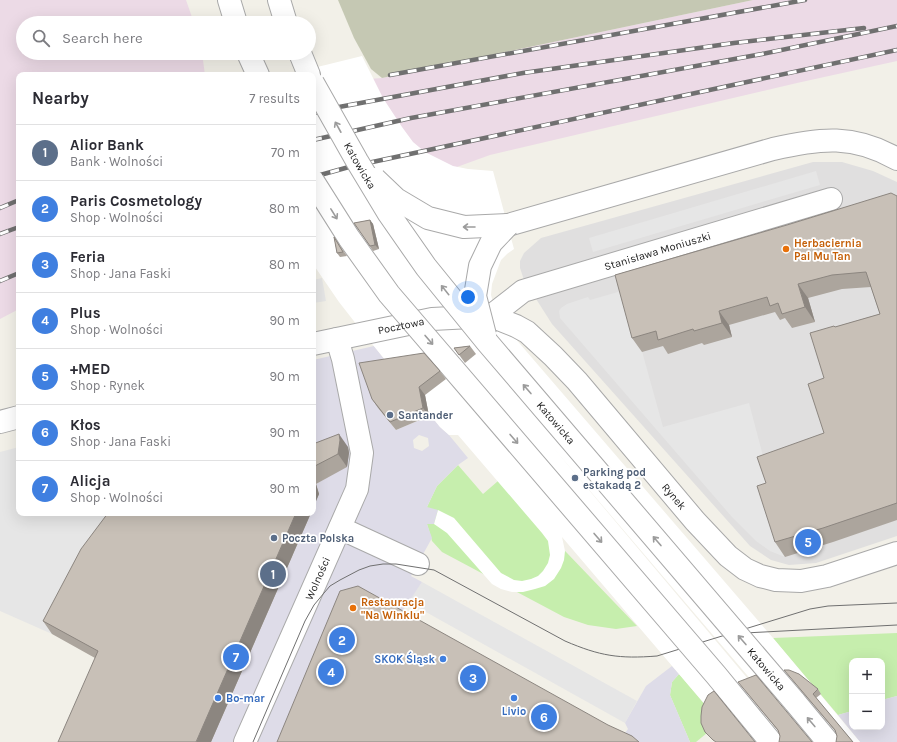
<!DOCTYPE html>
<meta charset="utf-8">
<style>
:root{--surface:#fff;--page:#f2f2f3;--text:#2b2b33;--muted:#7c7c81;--line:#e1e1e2;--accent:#d41800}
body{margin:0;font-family:Karla,sans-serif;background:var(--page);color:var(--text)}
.controls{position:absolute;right:12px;bottom:12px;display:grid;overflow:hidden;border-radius:8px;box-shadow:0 4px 16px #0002}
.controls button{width:36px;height:36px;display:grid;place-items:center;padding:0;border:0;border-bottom:1px solid var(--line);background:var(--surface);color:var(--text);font:20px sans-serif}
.you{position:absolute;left:468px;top:297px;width:14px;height:14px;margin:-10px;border:3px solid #fff;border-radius:50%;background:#1a73e8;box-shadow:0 0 0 6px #1a73e833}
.badge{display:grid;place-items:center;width:26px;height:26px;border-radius:50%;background:var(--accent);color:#fff;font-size:13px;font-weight:700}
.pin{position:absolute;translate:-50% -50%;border:2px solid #fff;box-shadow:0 1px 4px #0006}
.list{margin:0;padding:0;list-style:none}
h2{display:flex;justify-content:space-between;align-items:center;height:52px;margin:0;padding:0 16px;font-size:17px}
h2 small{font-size:13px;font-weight:400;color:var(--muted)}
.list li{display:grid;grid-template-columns:26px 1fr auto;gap:12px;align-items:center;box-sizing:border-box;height:56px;padding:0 16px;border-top:1px solid var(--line)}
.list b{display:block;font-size:15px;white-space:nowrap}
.list p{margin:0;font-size:13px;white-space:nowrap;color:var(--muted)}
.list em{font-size:13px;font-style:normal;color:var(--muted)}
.icon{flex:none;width:22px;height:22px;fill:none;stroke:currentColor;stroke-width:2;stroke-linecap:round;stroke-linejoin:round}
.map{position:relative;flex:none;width:897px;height:742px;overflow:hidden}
.search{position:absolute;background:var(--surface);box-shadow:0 4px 16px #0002;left:16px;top:16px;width:300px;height:44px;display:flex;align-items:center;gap:10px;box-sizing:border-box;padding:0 14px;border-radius:22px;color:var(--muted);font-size:15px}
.panel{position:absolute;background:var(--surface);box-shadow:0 4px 16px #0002;left:16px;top:72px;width:300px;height:444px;border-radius:8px}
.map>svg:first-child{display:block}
.residential{fill:#e0dfdf}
.industrial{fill:#ecdae6}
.construction{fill:#c5c8b3}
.grass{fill:#c6eead}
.parking{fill:#e6e6e6}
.plaza{fill:#dedce8;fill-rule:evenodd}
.pier{fill:#fff}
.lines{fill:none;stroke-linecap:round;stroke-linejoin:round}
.minor-casing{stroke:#a9a9a9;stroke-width:24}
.minor{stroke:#fff;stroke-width:22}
.tram{stroke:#707070;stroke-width:1}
.rail-casing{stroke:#707070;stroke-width:4.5}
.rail{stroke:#fff;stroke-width:3;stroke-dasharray:9;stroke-linecap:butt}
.minor-bridge-casing{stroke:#a9a9a9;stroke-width:24;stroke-linecap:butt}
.minor-bridge{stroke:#fff;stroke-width:22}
.wall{fill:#aca59d}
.shaded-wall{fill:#8c8680}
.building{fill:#c8c0b7;stroke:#8c8680}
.oneway{stroke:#9c9c9c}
.food-dot{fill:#e8710a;stroke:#fff;stroke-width:1.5}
.service-dot{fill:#5c6f8a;stroke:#fff;stroke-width:1.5}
.shop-dot{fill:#3f7fe0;stroke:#fff;stroke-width:1.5}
.labels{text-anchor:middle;stroke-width:3.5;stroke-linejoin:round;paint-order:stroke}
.street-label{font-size:11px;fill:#222;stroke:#fff}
.food-label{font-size:11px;font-weight:bold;fill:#c56008;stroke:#fff;text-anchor:start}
.service-label{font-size:11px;font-weight:bold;fill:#4e5e75;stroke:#fff;text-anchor:start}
.shop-label{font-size:11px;font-weight:bold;fill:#366cbe;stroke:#fff;text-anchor:end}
</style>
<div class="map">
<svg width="897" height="742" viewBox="0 0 897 742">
<rect width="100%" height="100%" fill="#f2f0e8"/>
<path class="residential" d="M813 162H842L873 171 897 182V536L816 563 789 565 771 560 750 546 552 324 524 280 520 268V261L524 253 541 238Z"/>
<g class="industrial">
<path d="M0 0H186L194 23H23V53H202L205 75H19V309L0 319Z"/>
<path d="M753 0H897V61L797 83 490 155 313 219V83L382 78Z"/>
</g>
<path class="construction" d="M338 0H753L382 78 371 69 354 38Z"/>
<g class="grass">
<path d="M458 465 483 494 498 481 637 626 616 629 588 625 564 617 442 552 432 541 427 524V507L437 486Z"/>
<path d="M897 633V696L882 700V661H852V711L838 715 773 638Z"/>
<path d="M679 674 707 707V733L696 742H690L670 695 672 682Z"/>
</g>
<g class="parking">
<path d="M816 171 820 185 593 252 589 238Z"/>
<path d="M322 278 326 301 313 303V280Z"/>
<path d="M625 290 663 427 749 403 767 471 785 557 770 551 756 541 732 517 560 318 559 311 561 308 567 304 588 297 590 300Z"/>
<path d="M19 447V513H63L64 515 72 513H127L86 568 52 634 0 611V452Z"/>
<path d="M422 582 637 701 625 723 408 602Z"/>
</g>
<g class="plaza">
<path d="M374 346 391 368 378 408 396 430 429 416 428 412 440 427 449 435 468 458 458 465 437 486 427 507 438 510 434 524H427L432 538 411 576 422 582 398 618 295 742H211L311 513H313V504L317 496 319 494 316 484 324 479 313 461V360ZM419 435 428 438 429 446 422 451 414 448 413 440Z"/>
<path d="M672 666 679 674 672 682 670 695 690 742H621L619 741 628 729 625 723 646 686Z"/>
<path d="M897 696V742H860L838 715 852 711V727H882V700Z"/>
</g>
<path class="pier" d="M362 56 383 98 402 127 413 142 425 152 453 166 468 169 493 171 514 249 507 254 501 260 492 284 491 295 494 306 502 323 773 638 860 742H804L551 445 801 742H737L562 537 565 551 564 560 561 568 554 579 545 586 535 589 523 592H512L501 589 492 584 447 533 434 524 438 510 454 518 501 573 514 580 522 581 531 579 538 576 543 571 548 563 550 555 548 541 542 533 458 435H449L440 427 364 334 339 302 313 264V75H285Z"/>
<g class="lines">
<defs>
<g id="minor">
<path d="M229 0 236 23"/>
<path d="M279 0 286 23"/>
<path d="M248 53 258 75"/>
<path d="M300 53 309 75"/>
<path d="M508 225 773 149C820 138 854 134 897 159"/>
<path id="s1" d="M491 316 523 291 831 199"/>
<path id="s2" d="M313 344 432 319 491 316 516 326 527 332 553 356 577 381 695 521 728 556 745 569 760 576 776 580 801 581 827 576 897 553"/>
<path d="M0 422 19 417"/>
<path d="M340 528 418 564"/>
<path d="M794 701 828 742"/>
<path id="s3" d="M245 742 357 489 362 453 343 359 337 339"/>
</g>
</defs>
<use href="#minor" class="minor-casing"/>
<use href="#minor" class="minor"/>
<g class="tram">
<path d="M745 633 897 625"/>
<path d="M253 742 305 621 314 605 324 593 330 586 340 580 359 570 370 566 383 564H396L434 570 565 641C600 656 619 659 657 656L810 609 828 606 897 603"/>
</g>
<defs>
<g id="rail">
<path d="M390 75 805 0"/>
<path d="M313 113 339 107 523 73 734 43 864 28"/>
<path d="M313 140 411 118 762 54 897 26"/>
<path d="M313 177 349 167 897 50"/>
<path d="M0 208 19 200"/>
<path d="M0 234 19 227"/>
<path d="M0 281 19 273"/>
</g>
</defs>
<use href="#rail" class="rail-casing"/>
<use href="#rail" class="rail"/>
<defs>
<g id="minor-bridge">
<path id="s4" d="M313 83 357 161 389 214 426 267 487 342 794 701"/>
<path d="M375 179 396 199 428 218 464 227 508 225"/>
<path d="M313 181 349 238 389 294 716 675 771 742"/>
<path d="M485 335 475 296 480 266 491 243 508 225"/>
</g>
</defs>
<use href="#minor-bridge" class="minor-bridge-casing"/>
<use href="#minor-bridge" class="minor-bridge"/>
</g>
<g class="wall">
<path d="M897 196V520L833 542 785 557 775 542 766 483 824 433V378L835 327 880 314 871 287 842 289 808 298 815 322 792 328 785 318 780 320 775 312 729 325 732 337 704 345 702 343 668 354 663 346 642 352 632 338Z"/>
<path d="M370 220 373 224 379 249 373 251 354 223Z"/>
<path d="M334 237 347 256 340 257 337 253Z"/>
<path d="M470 346 476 354 465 363 454 348Z"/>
<path d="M440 371 446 379 425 395 429 416 396 430 378 408 372 399Z"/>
<path d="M313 444 348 447 349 453 347 467 316 484 319 494 313 508Z"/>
<path d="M108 513H311L211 742 95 658 52 634 43 621Z"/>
<path d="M784 670 818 689 821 694 816 698 853 742 837 736 835 731Z"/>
<path d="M738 682 812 742 780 736 778 731Z"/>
</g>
<g class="shaded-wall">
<path d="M370 220 373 224 379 249 375 245Z"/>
<path d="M798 284 808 298 815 322 805 307Z"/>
<path d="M719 311 729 325 732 337 722 323Z"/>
<path d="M419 387 425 395 429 416 423 408Z"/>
<path d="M339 434 348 447 349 453 347 467 338 454Z"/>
<path d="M313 479 316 484 319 494 313 508Z"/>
<path d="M296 513H311L211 742H196Z"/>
</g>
<g class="building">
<path d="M891 193 897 196V503L823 528 775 542 757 486 766 483 757 457 824 433 808 384 824 378 810 333 834 326 835 327 880 314 866 272 832 275 798 284 805 307 782 314 778 303 770 306 767 297 719 311 722 323 694 331 693 329 658 340 656 331 632 338 615 275 787 225Z"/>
<path d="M370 220 375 245 370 246 354 223Z"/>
<path d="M334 237 343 252 337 253Z"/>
<path d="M470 346 459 355 454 348Z"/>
<path d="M424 353 440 371 419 387 423 408 390 422 372 399 359 363Z"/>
<path d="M339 434 340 440 338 454 313 467V444Z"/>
<path d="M108 513H296L196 742H58L98 651 43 621 81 549Z"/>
<path d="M358 586 608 725 632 736 639 742H277L340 591Z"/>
<path d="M784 670H789L799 674 818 689 813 694 853 742H836L837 736 835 730Z"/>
<path d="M756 675 812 742H779L780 736 778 730 738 682Z"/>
<path d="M714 691 755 742H716L713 740 705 732 701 723V716L702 707 708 695Z"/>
</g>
<defs><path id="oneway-shaft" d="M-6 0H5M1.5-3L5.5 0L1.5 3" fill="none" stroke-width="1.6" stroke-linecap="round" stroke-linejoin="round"/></defs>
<g class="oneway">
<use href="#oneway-shaft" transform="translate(338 127) rotate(-119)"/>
<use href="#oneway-shaft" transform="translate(334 214) rotate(58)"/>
<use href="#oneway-shaft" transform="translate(469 227) rotate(-180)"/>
<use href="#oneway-shaft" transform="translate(445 290) rotate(-129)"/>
<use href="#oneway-shaft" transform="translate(429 340) rotate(49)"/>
<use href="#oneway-shaft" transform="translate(527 389) rotate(-131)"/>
<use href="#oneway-shaft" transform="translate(514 439) rotate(49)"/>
<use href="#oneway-shaft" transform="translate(598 538) rotate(49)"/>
<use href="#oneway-shaft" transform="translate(657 541) rotate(-131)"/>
<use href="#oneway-shaft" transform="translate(742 640) rotate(-131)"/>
<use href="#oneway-shaft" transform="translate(811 722) rotate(-130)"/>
</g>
<g class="food-dot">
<circle cx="786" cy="249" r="4"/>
<circle cx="353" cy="608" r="4"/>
</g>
<g class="service-dot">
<circle cx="390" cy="415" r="4"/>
<circle cx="575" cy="478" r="4"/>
<circle cx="274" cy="538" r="4"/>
</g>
<g class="shop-dot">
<circle cx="443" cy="659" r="4"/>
<circle cx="218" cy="698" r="4"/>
<circle cx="514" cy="698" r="4"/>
</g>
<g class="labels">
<g class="street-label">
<text dy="4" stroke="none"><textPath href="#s4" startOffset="95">Katowicka</textPath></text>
<text dy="4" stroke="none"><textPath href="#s1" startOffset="181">Stanisława Moniuszki</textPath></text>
<text dy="4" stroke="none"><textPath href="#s2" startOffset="90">Pocztowa</textPath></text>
<text dy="4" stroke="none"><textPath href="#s4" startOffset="419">Katowicka</textPath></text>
<text dy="4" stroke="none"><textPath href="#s2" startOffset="441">Rynek</textPath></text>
<text dy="4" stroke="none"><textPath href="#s3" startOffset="179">Wolności</textPath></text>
<text dy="4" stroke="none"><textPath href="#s4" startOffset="743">Katowicka</textPath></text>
</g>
<g class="food-label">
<text x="794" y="247">Herbaciernia<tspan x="794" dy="13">Pai Mu Tan</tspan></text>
<text x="361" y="606">Restauracja<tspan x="361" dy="13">"Na Winklu"</tspan></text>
</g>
<g class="service-label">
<text x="398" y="419">Santander</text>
<text x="583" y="476">Parking pod<tspan x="583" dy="13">estakadą 2</tspan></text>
<text x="282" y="542">Poczta Polska</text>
</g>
<g class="shop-label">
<text x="435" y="663">SKOK Śląsk</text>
<text x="226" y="702" text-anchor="start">Bo-mar</text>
<text x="514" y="715" text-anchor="middle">Livio</text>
</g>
</g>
</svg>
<div class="controls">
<button>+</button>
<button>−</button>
</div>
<div class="you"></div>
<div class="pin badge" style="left:273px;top:574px;background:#5c6f8a">1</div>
<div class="pin badge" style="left:342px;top:640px;background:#3f7fe0">2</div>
<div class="pin badge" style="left:473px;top:678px;background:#3f7fe0">3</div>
<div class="pin badge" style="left:331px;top:672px;background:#3f7fe0">4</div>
<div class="pin badge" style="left:808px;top:542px;background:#3f7fe0">5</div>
<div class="pin badge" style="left:544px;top:717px;background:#3f7fe0">6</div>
<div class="pin badge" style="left:236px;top:657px;background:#3f7fe0">7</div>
<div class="search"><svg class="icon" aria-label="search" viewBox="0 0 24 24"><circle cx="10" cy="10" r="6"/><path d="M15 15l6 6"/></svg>Search here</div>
<section class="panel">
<h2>Nearby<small>7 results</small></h2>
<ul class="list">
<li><span class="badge" style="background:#5c6f8a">1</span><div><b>Alior Bank</b><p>Bank · Wolności</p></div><em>70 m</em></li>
<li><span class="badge" style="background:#3f7fe0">2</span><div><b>Paris Cosmetology</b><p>Shop · Wolności</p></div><em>80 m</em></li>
<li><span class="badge" style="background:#3f7fe0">3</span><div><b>Feria</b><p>Shop · Jana Faski</p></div><em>80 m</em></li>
<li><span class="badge" style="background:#3f7fe0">4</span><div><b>Plus</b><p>Shop · Wolności</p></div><em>90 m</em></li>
<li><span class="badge" style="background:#3f7fe0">5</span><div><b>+MED</b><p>Shop · Rynek</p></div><em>90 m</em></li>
<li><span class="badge" style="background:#3f7fe0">6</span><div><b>Kłos</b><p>Shop · Jana Faski</p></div><em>90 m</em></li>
<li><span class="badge" style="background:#3f7fe0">7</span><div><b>Alicja</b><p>Shop · Wolności</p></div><em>90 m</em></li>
</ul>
</section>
</div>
